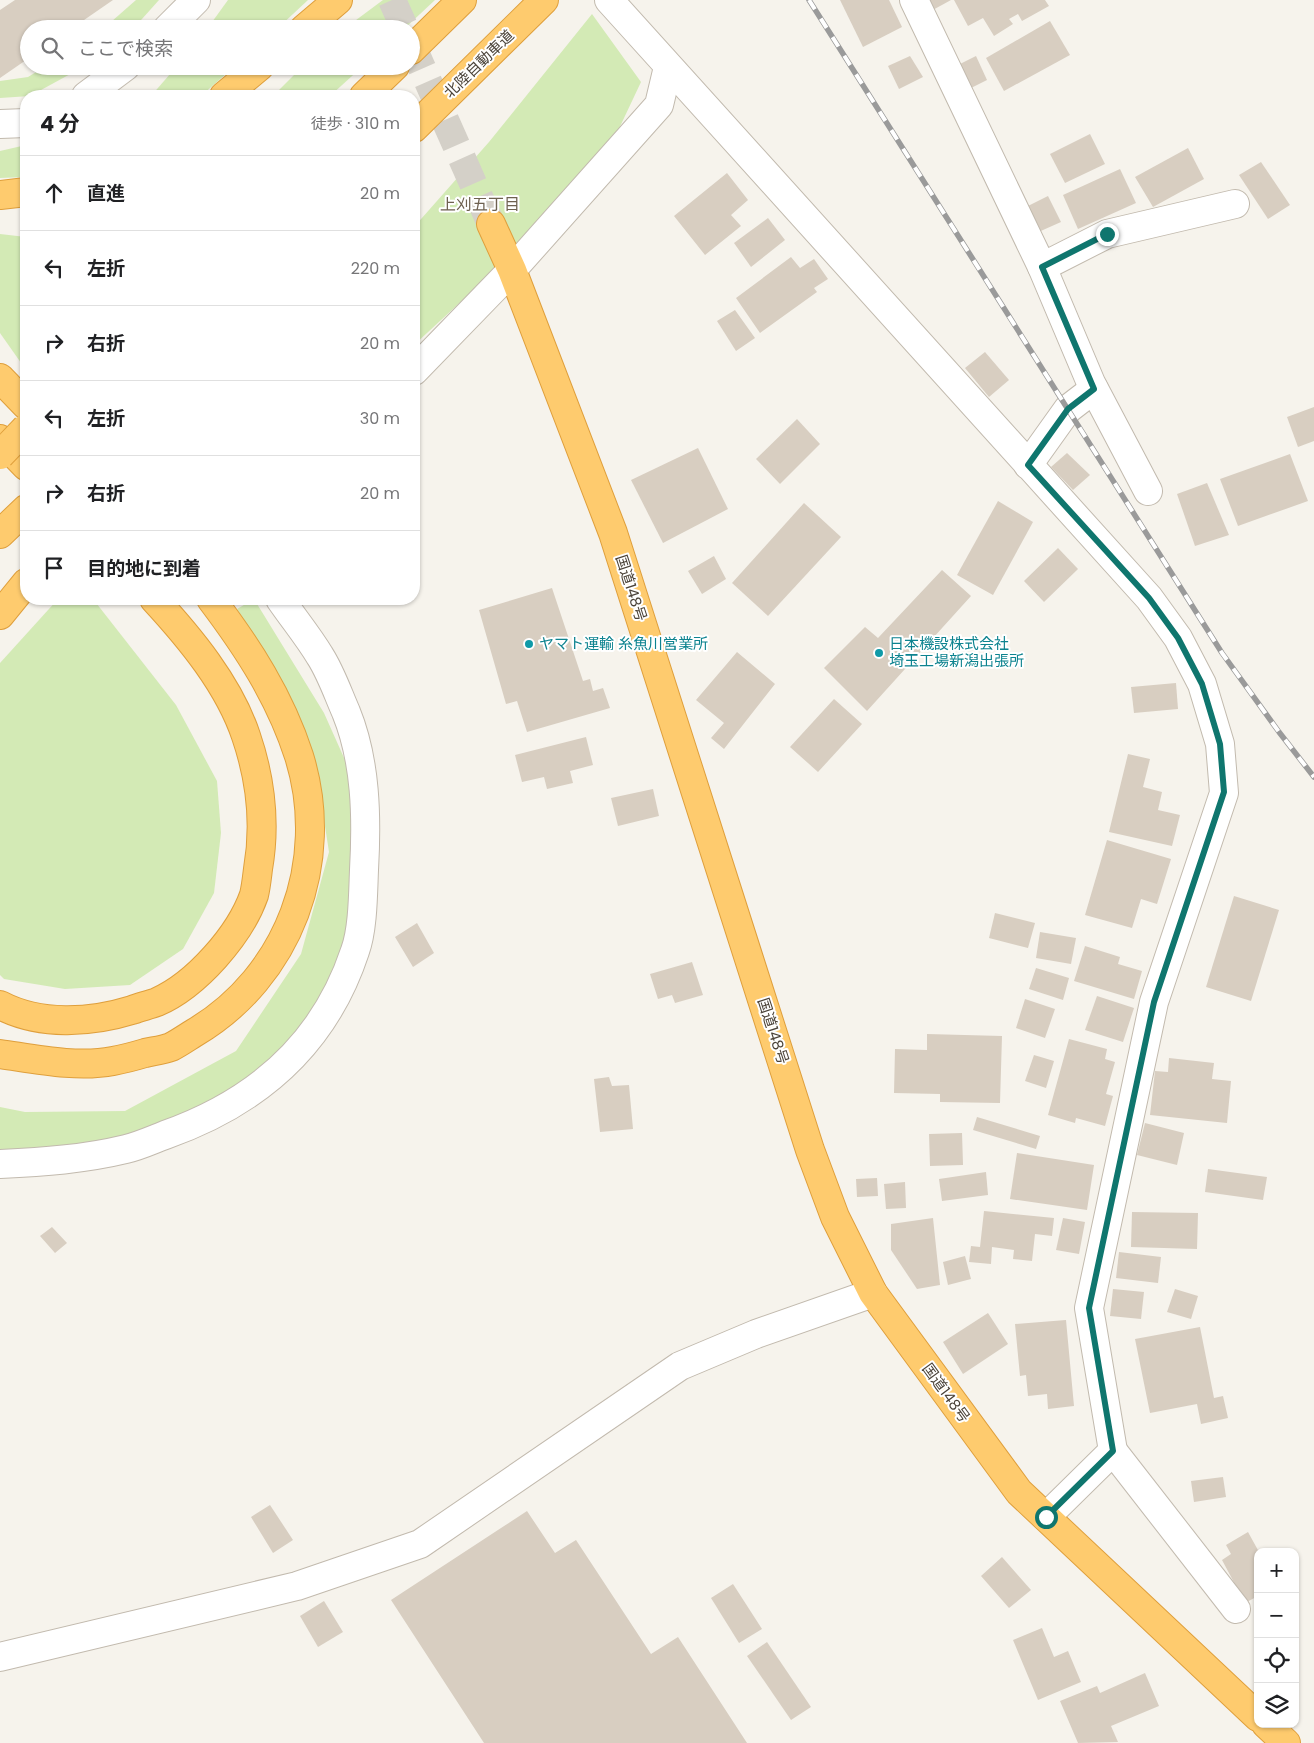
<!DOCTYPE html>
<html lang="ja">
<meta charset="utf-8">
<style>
:root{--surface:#fff;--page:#f6f6f6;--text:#202124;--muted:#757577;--line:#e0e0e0}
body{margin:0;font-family:Poppins,"Noto Sans JP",sans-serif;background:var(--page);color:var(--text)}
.controls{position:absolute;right:15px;bottom:15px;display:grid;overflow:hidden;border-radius:10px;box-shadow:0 1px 4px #0004}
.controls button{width:45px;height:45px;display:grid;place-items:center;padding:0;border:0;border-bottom:1px solid var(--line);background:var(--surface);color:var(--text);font:25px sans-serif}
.stop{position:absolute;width:15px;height:15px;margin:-11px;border:4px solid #0f766e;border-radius:50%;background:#fff}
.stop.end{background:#0f766e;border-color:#fff;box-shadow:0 1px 5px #0008}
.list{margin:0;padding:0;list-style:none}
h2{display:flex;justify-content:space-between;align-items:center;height:65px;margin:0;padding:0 20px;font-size:21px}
h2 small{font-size:16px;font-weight:400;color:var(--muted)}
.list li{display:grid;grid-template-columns:32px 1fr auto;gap:15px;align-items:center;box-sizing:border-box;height:75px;padding:0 20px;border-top:1px solid var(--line)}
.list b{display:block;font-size:19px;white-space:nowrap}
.list em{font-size:16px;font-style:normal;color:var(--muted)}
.icon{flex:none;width:28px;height:28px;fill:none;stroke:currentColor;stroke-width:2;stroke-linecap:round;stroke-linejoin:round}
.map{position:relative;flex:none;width:1314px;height:1743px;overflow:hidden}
.search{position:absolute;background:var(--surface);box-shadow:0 1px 4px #0004;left:20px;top:20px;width:400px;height:55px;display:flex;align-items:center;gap:12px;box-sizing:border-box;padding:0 18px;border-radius:28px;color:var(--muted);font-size:19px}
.panel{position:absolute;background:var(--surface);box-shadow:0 1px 4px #0004;left:20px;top:90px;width:400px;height:515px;border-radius:20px}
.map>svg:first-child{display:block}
.green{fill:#d3eab5}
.building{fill:#d8cec1}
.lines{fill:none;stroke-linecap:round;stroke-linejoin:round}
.highway-tunnel{stroke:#d4d0c8;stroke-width:28;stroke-dasharray:28 14;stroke-linecap:butt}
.street-casing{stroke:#c2baae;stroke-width:30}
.highway-casing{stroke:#df9f3c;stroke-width:30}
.street{stroke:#fff;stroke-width:28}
.highway{stroke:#fecb6e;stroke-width:28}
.rail-casing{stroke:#9a9a9a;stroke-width:5.5}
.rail{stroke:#fff;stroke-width:4;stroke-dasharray:11;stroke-linecap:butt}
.highway-bridge-casing{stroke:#df9f3c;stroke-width:30;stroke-linecap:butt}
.highway-bridge{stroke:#fecb6e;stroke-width:28}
.route{stroke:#0f766e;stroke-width:6}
.culture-dot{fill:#0f9aa8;stroke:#fff;stroke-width:2}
.labels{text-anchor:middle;stroke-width:4;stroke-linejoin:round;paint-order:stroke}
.street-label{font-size:15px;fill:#4b4339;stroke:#fff}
.culture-label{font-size:15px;fill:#0d838f;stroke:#fff;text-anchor:start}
.neighbourhood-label{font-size:16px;fill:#6e6150;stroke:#fff}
</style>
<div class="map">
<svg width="1314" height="1743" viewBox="0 0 1314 1743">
<rect width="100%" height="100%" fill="#f6f3ec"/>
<g class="green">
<path d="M136 0H159L133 29H103Z"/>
<path d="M228 0H308L277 29H207Z"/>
<path d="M383 0H435L404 29H344Z"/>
<path d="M592 14 641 82 616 135 480 284 414 345V227L489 142Z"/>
<path d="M46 66H85L30 96 0 98V81L28 77Z"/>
<path d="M177 66H235L201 96H151Z"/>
<path d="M303 66H363L330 96H273Z"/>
<path d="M26 145V177L0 178V151Z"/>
<path d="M0 234 26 237V370L0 333Z"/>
<path d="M58 599H93L176 705 217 781 221 833 214 893 183 949 130 985 65 989 4 979 0 975V663Z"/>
<path d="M254 599 324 713 349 769 358 839 345 942 327 992 282 1052 239 1088 119 1144 0 1151V1107L25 1112 125 1111 236 1051 301 954 329 852 316 768 295 710 267 656 237 609Z"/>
</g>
<g class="building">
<path d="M15 0H113L71 29H29V58L0 78V10Z"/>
<path d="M840 0H889L902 27 863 47Z"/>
<path d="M926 0H951L931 11Z"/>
<path d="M954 0H1045L1049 6 1022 21 1018 14 1009 19 1013 24 994 36 983 18 968 26Z"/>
<path d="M1050 21 1070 55 1004 91 986 58Z"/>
<path d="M910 56 923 77 899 89 888 66Z"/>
<path d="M976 56 987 80 967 90 954 67Z"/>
<path d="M1090 134 1105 164 1065 183 1050 154Z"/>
<path d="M1188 148 1204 179 1153 207 1135 177Z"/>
<path d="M1261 162 1290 205 1268 219 1239 175Z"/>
<path d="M1120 169 1136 203 1078 229 1063 195Z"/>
<path d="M727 173 748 200 731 215 741 226 705 255 674 216Z"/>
<path d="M1048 196 1061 222 1034 234 1022 209Z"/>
<path d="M768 218 785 240 751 267 734 243Z"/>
<path d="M791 257 800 268 814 259 828 279 814 288 817 292 760 333 736 298Z"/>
<path d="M735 310 755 338 736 351 717 321Z"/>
<path d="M985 352 1009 380 989 397 965 368Z"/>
<path d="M1314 407V441L1298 447 1287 417Z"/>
<path d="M797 419 820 444 780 484 756 459Z"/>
<path d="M698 448 728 509 663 543 631 480Z"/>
<path d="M1067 453 1090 475 1073 490 1051 467Z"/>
<path d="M1290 454 1308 501 1238 526 1220 479Z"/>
<path d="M1207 483 1229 535 1195 546 1177 494Z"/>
<path d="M998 501 1033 522 993 595 957 575Z"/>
<path d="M804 503 841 537 768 616 732 583Z"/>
<path d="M1058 548 1078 569 1044 602 1024 581Z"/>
<path d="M714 556 726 579 702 594 688 571Z"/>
<path d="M942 570 971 596 867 711 824 668 865 627 878 638Z"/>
<path d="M552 588 583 681 590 679 593 691 603 688 610 708 527 732 517 701 506 704 479 610Z"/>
<path d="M737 652 775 684 724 749 711 738 724 723 696 700Z"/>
<path d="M1176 683 1178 709 1134 713 1131 687Z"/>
<path d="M834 699 862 724 818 772 790 747Z"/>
<path d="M586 737 593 765 570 771 573 783 547 789 544 777 522 782 515 755Z"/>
<path d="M1128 754 1150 759 1143 787 1162 792 1158 810 1180 815 1172 846 1109 832Z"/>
<path d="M653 789 659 816 618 826 611 798Z"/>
<path d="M1107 840 1171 859 1157 904 1141 899 1132 928 1085 915Z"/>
<path d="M1234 896 1279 910 1251 1001 1206 987Z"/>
<path d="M995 913 1035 923 1028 948 989 938Z"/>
<path d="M417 923 434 953 413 967 395 937Z"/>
<path d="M1040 932 1076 938 1071 964 1036 958Z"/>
<path d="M1085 946 1120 957 1118 964 1142 971 1134 999 1074 981Z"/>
<path d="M692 962 703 995 675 1003 672 995 658 999 650 974Z"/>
<path d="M1036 968 1069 978 1063 1000 1029 989Z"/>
<path d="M1097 996 1134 1008 1123 1042 1085 1030Z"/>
<path d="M1025 999 1055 1009 1045 1038 1016 1028Z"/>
<path d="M927 1034 1002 1036 1000 1103 940 1102V1094L894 1093 895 1049 927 1050Z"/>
<path d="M1069 1039 1107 1049 1105 1059 1115 1062 1106 1094 1113 1096 1105 1126 1076 1118 1075 1123 1048 1115Z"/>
<path d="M1034 1055 1054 1061 1046 1088 1025 1081Z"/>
<path d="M1169 1058 1214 1063 1212 1079 1231 1081 1227 1123 1150 1115 1155 1071 1168 1072Z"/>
<path d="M609 1077 612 1086 629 1085 633 1129 600 1132 594 1079Z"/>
<path d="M977 1117 1040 1136 1036 1149 973 1130Z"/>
<path d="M1145 1123 1184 1133 1177 1165 1137 1155Z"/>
<path d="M962 1133 963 1165 930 1166 929 1134Z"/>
<path d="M1017 1153 1094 1165 1087 1210 1010 1199Z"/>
<path d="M1208 1169 1267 1177 1263 1200 1205 1192Z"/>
<path d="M986 1172 988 1195 942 1201 939 1179Z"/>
<path d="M877 1178 878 1196 857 1197 856 1179Z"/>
<path d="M905 1182 906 1208 886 1209 884 1184Z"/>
<path d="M984 1211 1054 1218 1052 1236 1035 1234 1032 1261 1013 1259 1014 1250 992 1247 991 1264 969 1262 971 1246 980 1247Z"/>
<path d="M1132 1212 1198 1213 1197 1249 1131 1247Z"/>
<path d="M933 1218 940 1285 917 1289 891 1250V1224Z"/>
<path d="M1063 1218 1085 1222 1079 1254 1056 1250Z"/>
<path d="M52 1227 67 1243 55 1253 40 1236Z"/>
<path d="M1119 1252 1161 1257 1158 1283 1116 1278Z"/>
<path d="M965 1256 971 1279 948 1285 943 1262Z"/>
<path d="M1113 1289 1144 1292 1141 1319 1110 1316Z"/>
<path d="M1175 1289 1198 1296 1191 1319 1167 1312Z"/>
<path d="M988 1313 1008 1344 963 1374 943 1342Z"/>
<path d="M1066 1320 1074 1406 1048 1409 1047 1394 1028 1396 1026 1375 1020 1376 1015 1324Z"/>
<path d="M1200 1327 1214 1398 1223 1396 1228 1418 1201 1424 1197 1404 1150 1413 1135 1339Z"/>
<path d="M1223 1477 1226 1497 1194 1502 1191 1481Z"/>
<path d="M270 1505 293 1540 273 1553 251 1517Z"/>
<path d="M527 1511 555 1553 576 1540 651 1654 678 1637 747 1743H484L391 1600Z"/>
<path d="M1248 1532 1259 1552 1258 1596 1245 1603 1222 1560 1231 1554 1226 1545Z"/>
<path d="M1002 1557 1031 1590 1009 1608 981 1576Z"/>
<path d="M733 1584 762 1629 739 1643 711 1598Z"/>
<path d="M324 1601 343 1632 318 1647 300 1616Z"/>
<path d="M1042 1628 1054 1657 1068 1651 1081 1682 1038 1700 1013 1640Z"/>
<path d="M767 1642 811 1707 791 1720 747 1656Z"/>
<path d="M1145 1673 1159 1706 1111 1726 1118 1742 1078 1743 1060 1701 1097 1686 1100 1693Z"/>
</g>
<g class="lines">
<g class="highway-tunnel">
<path d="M392 0 405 29"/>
<path d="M411 43 491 224"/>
</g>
<defs>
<g id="street">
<path d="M609 0 1149 598 1178 638 1202 684 1220 744 1224 793 1154 1002 1089 1308 1113 1451 1046 1517"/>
<path d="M914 0 1042 267 1107 234 1235 204"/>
<path d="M167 29 196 0"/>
<path d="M86 96 126 66"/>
<path d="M0 124 26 123"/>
<path d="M1042 267 1091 383 1148 491"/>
<path d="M414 371 512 270 659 105 668 67"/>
<path d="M1028 465 1068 409 1094 389"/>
<path d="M0 1164C43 1162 85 1159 126 1149 139 1146 152 1140 165 1135 256 1103 324 1045 355 951 363 929 363 894 364 870 367 817 366 761 346 712 338 694 331 673 320 656 308 636 293 618 280 599"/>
<path d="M1113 1451 1236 1609"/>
<path d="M0 1657 297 1586 420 1544 680 1366 756 1334 873 1293"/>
</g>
<g id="highway">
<path d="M304 29 338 0"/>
<path d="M411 50 462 0"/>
<path d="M224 96 260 66"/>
<path d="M364 96 395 66"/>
<path d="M414 128 544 0"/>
<path d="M0 195 26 192"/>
<path d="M491 224 512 270 613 533 810 1150 835 1217 873 1293 1019 1492 1258 1717"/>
<path d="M0 378 26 405"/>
<path d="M0 439 26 466"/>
<path d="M0 534 26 509"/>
<path d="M0 615 26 583"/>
<path d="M0 1005C40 1026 90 1023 132 1010 140 1007 149 1005 157 1002 196 985 240 935 254 895 256 887 257 877 258 869 266 823 261 780 246 736 229 685 190 638 154 599"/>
<path d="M0 1054C35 1059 77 1068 113 1061 124 1059 135 1056 145 1053 154 1051 163 1050 171 1047 179 1043 186 1038 194 1033 289 977 332 862 299 756 280 697 248 648 211 599"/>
<path d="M1266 1724 1286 1743"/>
</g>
</defs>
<use href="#street" class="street-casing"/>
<use href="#highway" class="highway-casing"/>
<use href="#street" class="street"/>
<use href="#highway" class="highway"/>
<defs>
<path id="rail" d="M809 0 1222 653 1279 732 1314 777"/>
</defs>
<use href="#rail" class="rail-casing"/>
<use href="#rail" class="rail"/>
<defs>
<path id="highway-bridge" d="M0 455 26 428"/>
</defs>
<use href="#highway-bridge" class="highway-bridge-casing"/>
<use href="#highway-bridge" class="highway-bridge"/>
</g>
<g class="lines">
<path class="route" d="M1046 1517 1113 1451 1089 1308 1154 1002 1224 792 1220 744 1202 684 1178 638 1149 598 1028 465 1068 409 1094 389 1042 267 1107 234"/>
</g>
<g class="culture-dot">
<circle cx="529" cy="644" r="5"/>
<circle cx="879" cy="653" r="5"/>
</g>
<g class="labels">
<g class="street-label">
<text transform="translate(479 64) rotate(-44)" y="5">北陸自動車道</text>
<text transform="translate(631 588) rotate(72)" y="5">国道148号</text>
<text transform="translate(773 1031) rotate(72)" y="5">国道148号</text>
<text transform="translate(946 1393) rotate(54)" y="5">国道148号</text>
</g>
<g class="culture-label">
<text x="539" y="649">ヤマト運輸 糸魚川営業所</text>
<text x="889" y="649">日本機設株式会社<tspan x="889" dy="17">埼玉工場新潟出張所</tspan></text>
</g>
<g class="neighbourhood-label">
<text x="480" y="210">上刈五丁目</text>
</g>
</g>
</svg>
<div class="controls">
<button>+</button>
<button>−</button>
<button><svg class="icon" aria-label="locate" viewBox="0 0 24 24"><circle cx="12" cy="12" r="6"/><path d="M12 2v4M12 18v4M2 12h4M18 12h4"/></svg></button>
<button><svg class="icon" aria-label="layers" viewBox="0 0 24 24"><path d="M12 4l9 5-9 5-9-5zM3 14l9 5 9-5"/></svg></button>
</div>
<div class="stop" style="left:1046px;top:1517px"></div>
<div class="stop end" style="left:1107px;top:234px"></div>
<div class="search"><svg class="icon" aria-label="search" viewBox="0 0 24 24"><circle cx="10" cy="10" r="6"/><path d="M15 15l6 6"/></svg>ここで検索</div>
<section class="panel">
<h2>4 分<small>徒歩 · 310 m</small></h2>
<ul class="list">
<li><svg class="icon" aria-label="ahead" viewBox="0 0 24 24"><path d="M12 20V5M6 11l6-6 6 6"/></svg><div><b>直進</b></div><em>20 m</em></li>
<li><svg class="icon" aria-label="left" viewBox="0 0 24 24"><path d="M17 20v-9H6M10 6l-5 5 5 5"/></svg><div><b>左折</b></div><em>220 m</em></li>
<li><svg class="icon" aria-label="right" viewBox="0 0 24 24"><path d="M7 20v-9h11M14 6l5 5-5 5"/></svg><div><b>右折</b></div><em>20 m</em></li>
<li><svg class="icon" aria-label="left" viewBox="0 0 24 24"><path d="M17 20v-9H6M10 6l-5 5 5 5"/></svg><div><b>左折</b></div><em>30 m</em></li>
<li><svg class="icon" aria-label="right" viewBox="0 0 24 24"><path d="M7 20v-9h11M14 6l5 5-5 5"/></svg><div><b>右折</b></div><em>20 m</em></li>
<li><svg class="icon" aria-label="arrive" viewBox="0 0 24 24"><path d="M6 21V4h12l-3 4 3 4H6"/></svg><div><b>目的地に到着</b></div></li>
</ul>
</section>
</div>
